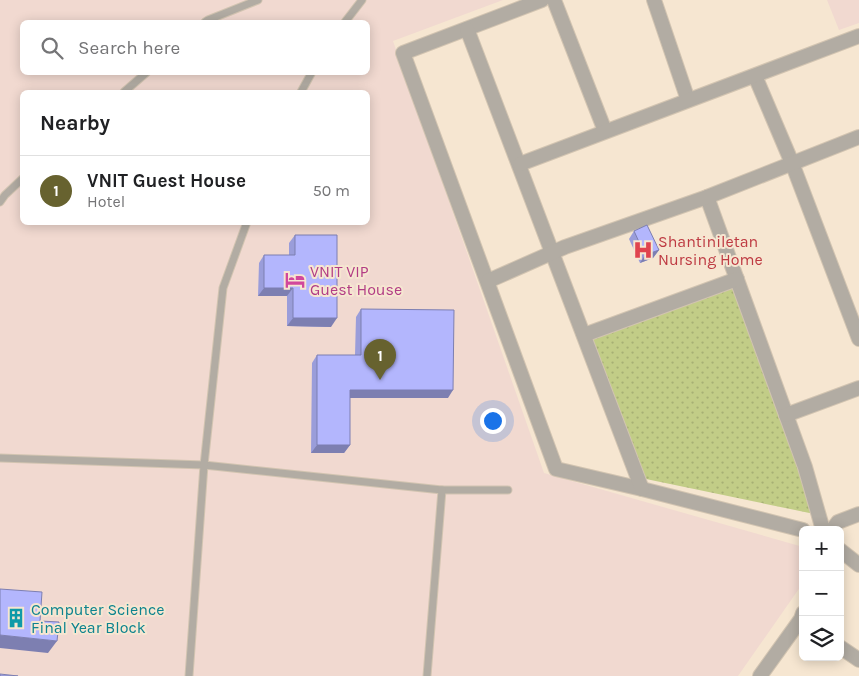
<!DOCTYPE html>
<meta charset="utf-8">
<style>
:root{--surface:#fff;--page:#f2f2f2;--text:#202124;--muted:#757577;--line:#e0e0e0;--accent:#67622f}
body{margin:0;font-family:Karla,sans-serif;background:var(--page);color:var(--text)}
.controls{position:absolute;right:15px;bottom:15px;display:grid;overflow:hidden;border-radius:8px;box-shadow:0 2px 12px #0003}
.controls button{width:45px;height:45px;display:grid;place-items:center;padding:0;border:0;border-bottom:1px solid var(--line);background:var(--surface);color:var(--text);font:25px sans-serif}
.you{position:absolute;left:492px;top:420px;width:18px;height:18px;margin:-12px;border:4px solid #fff;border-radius:50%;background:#1a73e8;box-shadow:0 0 0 8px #1a73e833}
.badge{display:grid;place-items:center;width:32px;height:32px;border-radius:50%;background:var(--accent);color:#fff;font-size:16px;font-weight:700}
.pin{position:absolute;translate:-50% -41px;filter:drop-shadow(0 1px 2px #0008)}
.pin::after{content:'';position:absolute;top:26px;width:18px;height:15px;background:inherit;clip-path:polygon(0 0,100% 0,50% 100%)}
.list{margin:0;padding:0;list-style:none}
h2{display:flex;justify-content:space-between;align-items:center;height:65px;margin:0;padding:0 20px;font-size:21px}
h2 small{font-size:16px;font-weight:400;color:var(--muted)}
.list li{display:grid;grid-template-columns:32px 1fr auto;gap:15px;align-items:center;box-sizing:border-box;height:70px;padding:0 20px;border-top:1px solid var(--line)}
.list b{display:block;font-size:19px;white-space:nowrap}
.list p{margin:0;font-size:16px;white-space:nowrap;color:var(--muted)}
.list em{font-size:16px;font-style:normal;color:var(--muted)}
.icon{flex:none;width:28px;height:28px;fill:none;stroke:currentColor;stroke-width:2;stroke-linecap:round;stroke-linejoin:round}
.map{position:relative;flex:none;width:859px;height:676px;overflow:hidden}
.search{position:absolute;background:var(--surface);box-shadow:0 2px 12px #0003;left:20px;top:20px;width:350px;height:55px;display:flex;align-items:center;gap:12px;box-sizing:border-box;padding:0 18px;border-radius:8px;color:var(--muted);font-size:19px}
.panel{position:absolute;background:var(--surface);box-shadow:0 2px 12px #0003;left:20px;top:90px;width:350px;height:135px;border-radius:8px}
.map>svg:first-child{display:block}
.education{fill:#f1d9d0;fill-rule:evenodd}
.green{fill:url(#green-dots)}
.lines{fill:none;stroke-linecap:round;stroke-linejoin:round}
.lane-casing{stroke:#d2c4b1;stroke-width:9}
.street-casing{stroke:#d2c4b1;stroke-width:16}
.lane{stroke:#b2aca3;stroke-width:7}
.street{stroke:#b2aca3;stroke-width:14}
.wall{fill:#9a9dda}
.shaded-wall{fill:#7d7fb1}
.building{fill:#b3b6fd;stroke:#7d7fb1}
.labels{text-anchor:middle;stroke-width:4;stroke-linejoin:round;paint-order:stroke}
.health-label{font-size:16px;fill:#be3a42;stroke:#f6e6d1;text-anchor:start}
.hotel-label{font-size:16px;fill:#b23c85;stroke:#f6e6d1;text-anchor:start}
.culture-label{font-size:16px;fill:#0d838f;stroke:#f6e6d1;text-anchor:start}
</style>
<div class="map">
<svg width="859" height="676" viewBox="0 0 859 676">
<defs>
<pattern id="green-dots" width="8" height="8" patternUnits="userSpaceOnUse" patternTransform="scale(1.25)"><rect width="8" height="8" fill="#c2cd87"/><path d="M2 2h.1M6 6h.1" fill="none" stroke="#a7b074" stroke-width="1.8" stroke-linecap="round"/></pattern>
</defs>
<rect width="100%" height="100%" fill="#f6e6d1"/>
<g class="education">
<path d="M0 0H503L393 41 544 473 803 547V583L738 676H0ZM22 22H368V72H22ZM22 92H368V222H22Z"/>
<path d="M827 0H859V23L839 30Z"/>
</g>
<path class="green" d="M733 287 819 515 646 479 592 338Z"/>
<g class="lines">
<defs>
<g id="lane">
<path d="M205 22 208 20 258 0"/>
<path d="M345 22 362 0"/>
<path d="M124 92 147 72"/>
<path d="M301 92 312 72"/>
<path d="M0 202 5 195 22 179"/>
<path d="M0 458 204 465 442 490H508"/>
<path d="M189 676 204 465 223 288 247 222"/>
<path d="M427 676 442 490"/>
</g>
<g id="street">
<path d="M542 0 403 53 556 469 642 489 803 530"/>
<path d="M554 0 605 131"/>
<path d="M654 0 688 100"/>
<path d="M467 29 642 489"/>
<path d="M755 76 792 163 859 339"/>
<path d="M520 164 859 36"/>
<path d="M707 197 805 467 823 530"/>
<path d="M488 281 565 247 707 197 859 137"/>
<path d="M584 335 737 279"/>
<path d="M786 415 859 388"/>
<path d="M832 530 838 522 859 514"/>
<path d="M840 550 859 565"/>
<path d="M840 647 859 660"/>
<path d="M760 676 801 619 803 613"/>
</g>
</defs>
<use href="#lane" class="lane-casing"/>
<use href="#street" class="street-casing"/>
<use href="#lane" class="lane"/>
<use href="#street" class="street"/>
</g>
<g class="wall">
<path d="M634 231 659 250 653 258 640 263 629 239Z"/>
<path d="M295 235 331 327 287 326V296H258L259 263 264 255H289V243Z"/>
<path d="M361 309 448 398H350V445L344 453H311L312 363 317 355H355L356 317Z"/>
</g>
<g class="shaded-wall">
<path d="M659 250 653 258 640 263 645 255Z"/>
<path d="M264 288H293L287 296H258Z"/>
<path d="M293 318H337L331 327 287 326Z"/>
<path d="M350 390H453L448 398H344Z"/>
<path d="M317 445H350L344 453H311Z"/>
<path d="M0 635 57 641 48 653 0 648Z"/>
</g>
<g class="building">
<path d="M647 225 659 250 645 255 634 231Z"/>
<path d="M295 235H337V318H293V288H264V255H295Z"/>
<path d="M361 309 454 310 453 390H350V445H317V355H361Z"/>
<path d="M0 589 42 592 40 621 59 622 57 641 0 635Z"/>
<path d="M0 674 18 676H0Z"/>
</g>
<defs>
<symbol id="hospital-bare" viewBox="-9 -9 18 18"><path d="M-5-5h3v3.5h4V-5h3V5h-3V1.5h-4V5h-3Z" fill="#e0444e" stroke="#f6e6d1" stroke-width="2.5" paint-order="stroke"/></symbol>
<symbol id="hotel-bare" viewBox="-9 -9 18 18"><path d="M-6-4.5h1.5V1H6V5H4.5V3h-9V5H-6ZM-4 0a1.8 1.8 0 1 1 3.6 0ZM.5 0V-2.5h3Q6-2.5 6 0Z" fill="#d1479c" stroke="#f6e6d1" stroke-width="2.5" paint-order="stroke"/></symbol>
<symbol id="building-bare" viewBox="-9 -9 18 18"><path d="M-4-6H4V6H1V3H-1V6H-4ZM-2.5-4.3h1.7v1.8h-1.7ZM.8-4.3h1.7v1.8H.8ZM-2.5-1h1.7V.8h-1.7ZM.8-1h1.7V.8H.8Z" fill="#0f9aa8" stroke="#f6e6d1" stroke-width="2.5" paint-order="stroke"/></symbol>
</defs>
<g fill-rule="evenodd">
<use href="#hospital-bare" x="629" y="236" width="28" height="28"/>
<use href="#hotel-bare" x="281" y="266" width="28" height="28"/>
<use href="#building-bare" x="2" y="604" width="28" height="28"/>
</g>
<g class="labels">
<g class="health-label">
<text x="658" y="247">Shantiniletan<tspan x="658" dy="18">Nursing Home</tspan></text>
</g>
<g class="hotel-label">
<text x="310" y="277">VNIT VIP<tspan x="310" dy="18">Guest House</tspan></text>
</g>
<g class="culture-label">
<text x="31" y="615">Computer Science<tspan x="31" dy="18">Final Year Block</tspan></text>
</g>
</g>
</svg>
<div class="controls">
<button>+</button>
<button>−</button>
<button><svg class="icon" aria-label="layers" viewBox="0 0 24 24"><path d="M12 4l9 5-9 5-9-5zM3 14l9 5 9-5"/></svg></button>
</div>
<div class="you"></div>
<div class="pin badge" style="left:380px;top:380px">1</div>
<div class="search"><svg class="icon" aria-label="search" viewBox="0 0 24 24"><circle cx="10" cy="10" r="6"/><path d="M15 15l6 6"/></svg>Search here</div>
<section class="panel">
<h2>Nearby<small></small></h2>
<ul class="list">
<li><span class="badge">1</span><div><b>VNIT Guest House</b><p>Hotel</p></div><em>50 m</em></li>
</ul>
</section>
</div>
